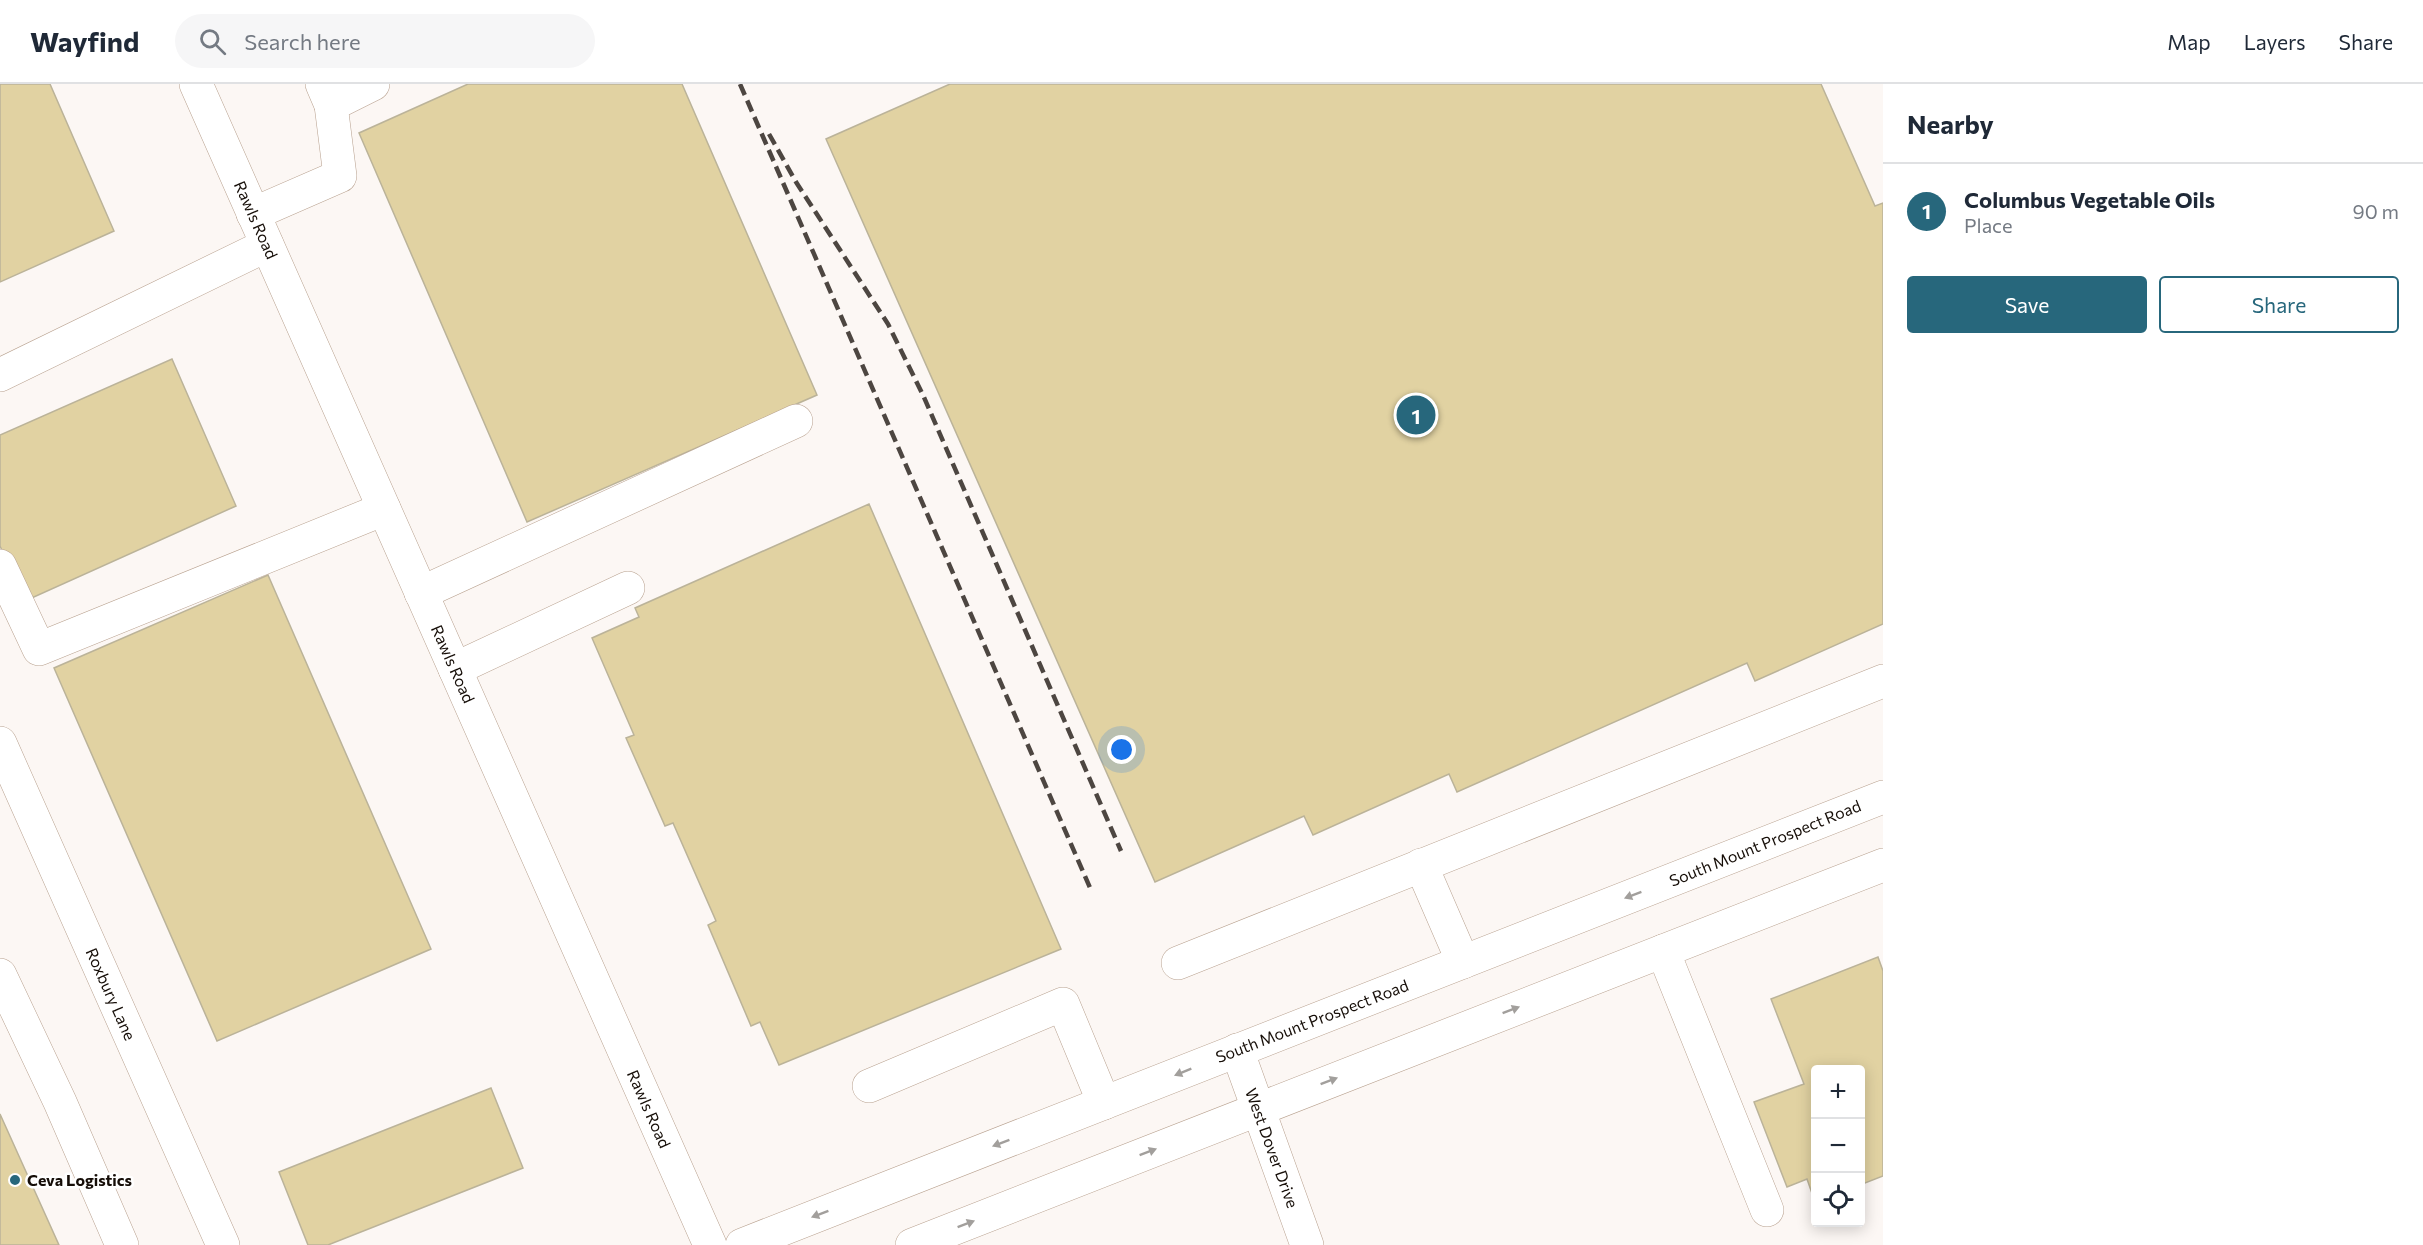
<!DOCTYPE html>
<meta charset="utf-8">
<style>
:root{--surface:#fff;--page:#f6f6f7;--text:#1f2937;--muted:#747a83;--line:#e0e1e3;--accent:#27677c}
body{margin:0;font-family:Commissioner,sans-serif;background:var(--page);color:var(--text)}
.controls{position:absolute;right:18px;bottom:18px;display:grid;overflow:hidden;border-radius:6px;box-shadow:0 3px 15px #0003}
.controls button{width:54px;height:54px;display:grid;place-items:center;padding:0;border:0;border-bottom:2px solid var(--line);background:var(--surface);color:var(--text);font:30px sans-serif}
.you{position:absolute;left:1122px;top:666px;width:21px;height:21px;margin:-15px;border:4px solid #fff;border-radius:50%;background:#1a73e8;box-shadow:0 0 0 9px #1a73e833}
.badge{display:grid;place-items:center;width:39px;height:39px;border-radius:50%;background:var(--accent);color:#fff;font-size:20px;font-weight:700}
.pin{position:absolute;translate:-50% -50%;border:3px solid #fff;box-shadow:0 2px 6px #0006}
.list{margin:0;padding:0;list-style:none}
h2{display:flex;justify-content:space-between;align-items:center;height:78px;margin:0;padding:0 24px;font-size:26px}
h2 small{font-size:20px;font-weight:400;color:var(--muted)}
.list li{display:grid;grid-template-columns:39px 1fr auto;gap:18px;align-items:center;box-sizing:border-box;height:96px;padding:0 24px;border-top:2px solid var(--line)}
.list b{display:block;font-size:22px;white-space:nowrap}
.list p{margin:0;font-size:20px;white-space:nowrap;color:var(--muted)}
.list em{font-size:20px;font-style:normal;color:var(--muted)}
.actions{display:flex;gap:12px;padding:18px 24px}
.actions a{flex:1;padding:14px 0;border:2px solid var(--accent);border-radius:6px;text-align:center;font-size:21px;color:var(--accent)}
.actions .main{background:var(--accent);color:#fff}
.icon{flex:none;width:33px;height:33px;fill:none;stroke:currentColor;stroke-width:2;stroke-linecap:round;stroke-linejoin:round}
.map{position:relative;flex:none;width:1883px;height:1161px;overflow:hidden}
header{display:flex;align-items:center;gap:36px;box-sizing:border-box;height:84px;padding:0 30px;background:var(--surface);border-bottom:2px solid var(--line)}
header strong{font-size:28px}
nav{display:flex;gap:33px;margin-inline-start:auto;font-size:21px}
.search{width:420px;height:54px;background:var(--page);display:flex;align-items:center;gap:15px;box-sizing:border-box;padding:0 21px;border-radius:33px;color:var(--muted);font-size:22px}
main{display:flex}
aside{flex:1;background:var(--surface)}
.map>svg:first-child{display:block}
.building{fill:#e1d2a2;stroke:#bbb399;stroke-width:1.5}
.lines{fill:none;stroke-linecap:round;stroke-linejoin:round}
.minor-casing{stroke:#b9a290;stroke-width:34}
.major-casing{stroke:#b9a290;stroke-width:34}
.minor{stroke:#fff;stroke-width:33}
.major{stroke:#fff;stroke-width:33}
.rail{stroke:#4d4641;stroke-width:4.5;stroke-dasharray:12 6;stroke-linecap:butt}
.oneway{fill:#a29f9c}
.poi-dot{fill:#27677c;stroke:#fff;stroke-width:2}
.labels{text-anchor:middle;stroke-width:5;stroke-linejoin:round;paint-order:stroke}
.street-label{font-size:16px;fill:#160e08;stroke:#fff}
.poi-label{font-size:16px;font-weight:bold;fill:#160e08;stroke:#fff;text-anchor:start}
</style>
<header>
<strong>Wayfind</strong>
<div class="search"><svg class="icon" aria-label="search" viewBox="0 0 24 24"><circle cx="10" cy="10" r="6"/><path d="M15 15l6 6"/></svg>Search here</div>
<nav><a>Map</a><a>Layers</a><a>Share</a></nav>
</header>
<main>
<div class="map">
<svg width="1883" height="1161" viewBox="0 0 1883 1161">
<rect width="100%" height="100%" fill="#fcf7f4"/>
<g class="building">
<path d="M0 0H50L114 147 0 198Z"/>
<path d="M468 0H682L817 311 527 438 359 49Z"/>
<path d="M950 0H1821L1875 122 1883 119V540L1755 597 1747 579 1457 708 1449 690 1313 751 1304 732 1155 798 826 55Z"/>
<path d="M172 275 236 422 25 517 0 462V351Z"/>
<path d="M869 420 1061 865 779 981 760 938 751 942 708 841 716 837 673 739 665 742 626 654 634 651 592 554 639 533 635 524Z"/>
<path d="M268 491 431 865 217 957 54 584Z"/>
<path d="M1878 873 1883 887V1092L1860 1101V986H1816L1815 1118 1807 1095 1787 1103 1754 1018 1804 1000 1771 915Z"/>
<path d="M491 1004 523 1084 328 1161H308L279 1088Z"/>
<path d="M0 1030 59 1161H0Z"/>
</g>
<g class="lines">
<defs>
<g id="minor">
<path d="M196 0 710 1161"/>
<path d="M331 21 373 0"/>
<path d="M253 130 340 92 331 21 322 0"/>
<path d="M0 291 267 161"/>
<path d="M0 482 39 565 384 425"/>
<path d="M421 509 796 337"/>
<path d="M455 585 628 504"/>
<path d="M0 659 223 1161"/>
<path d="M1421 781 1463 878"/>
<path d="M1663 867 1767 1126"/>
<path d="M1178 879 1883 597"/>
<path d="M0 891 60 1018 122 1161"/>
<path d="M1237 966 1307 1161"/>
<path d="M869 1002 1063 920 1104 1019"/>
</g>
<g id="major">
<path d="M742 1161 1883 713"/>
<path d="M912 1161 1883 781"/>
</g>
</defs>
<use href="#minor" class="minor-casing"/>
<use href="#major" class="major-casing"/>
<use href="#minor" class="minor"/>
<use href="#major" class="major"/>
<g class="rail">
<path d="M740 0 1091 806"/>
<path d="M769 50 796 98 888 240 923 311 1121 767"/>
</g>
</g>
<defs><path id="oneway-solid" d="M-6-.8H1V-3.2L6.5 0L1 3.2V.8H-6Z" transform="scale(1.5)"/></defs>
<g class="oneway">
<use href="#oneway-solid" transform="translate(1633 811) rotate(159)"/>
<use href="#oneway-solid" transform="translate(1511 926) rotate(-21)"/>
<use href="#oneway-solid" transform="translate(1183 988) rotate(158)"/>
<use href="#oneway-solid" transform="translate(1329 997) rotate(-21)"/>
<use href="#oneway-solid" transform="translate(1001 1059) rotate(159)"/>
<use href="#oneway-solid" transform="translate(1148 1068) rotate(-21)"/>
<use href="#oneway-solid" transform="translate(820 1130) rotate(159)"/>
<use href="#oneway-solid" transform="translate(966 1140) rotate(-21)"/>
</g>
<circle class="poi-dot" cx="15" cy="1096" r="6"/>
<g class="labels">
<g class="street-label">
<text transform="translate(256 136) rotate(66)" y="6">Rawls Road</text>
<text transform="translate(453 580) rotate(66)" y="6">Rawls Road</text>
<text transform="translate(1765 759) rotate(-22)" y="6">South Mount Prospect Road</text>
<text transform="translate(111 910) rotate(66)" y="6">Roxbury Lane</text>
<text transform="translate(1312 937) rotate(-21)" y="6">South Mount Prospect Road</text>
<text transform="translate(649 1025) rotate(66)" y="6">Rawls Road</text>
<text transform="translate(1272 1064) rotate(70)" y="6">West Dover Drive</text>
</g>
<g class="poi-label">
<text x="27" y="1102">Ceva Logistics</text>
</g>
</g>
</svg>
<div class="controls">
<button>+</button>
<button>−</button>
<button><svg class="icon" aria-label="locate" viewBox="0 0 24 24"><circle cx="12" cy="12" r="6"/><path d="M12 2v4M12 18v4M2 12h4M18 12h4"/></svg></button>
</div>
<div class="you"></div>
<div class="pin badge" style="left:1416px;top:331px">1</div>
</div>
<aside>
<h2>Nearby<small></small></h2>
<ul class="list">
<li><span class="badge">1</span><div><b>Columbus Vegetable Oils</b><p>Place</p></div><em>90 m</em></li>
</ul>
<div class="actions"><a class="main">Save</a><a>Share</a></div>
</aside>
</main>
